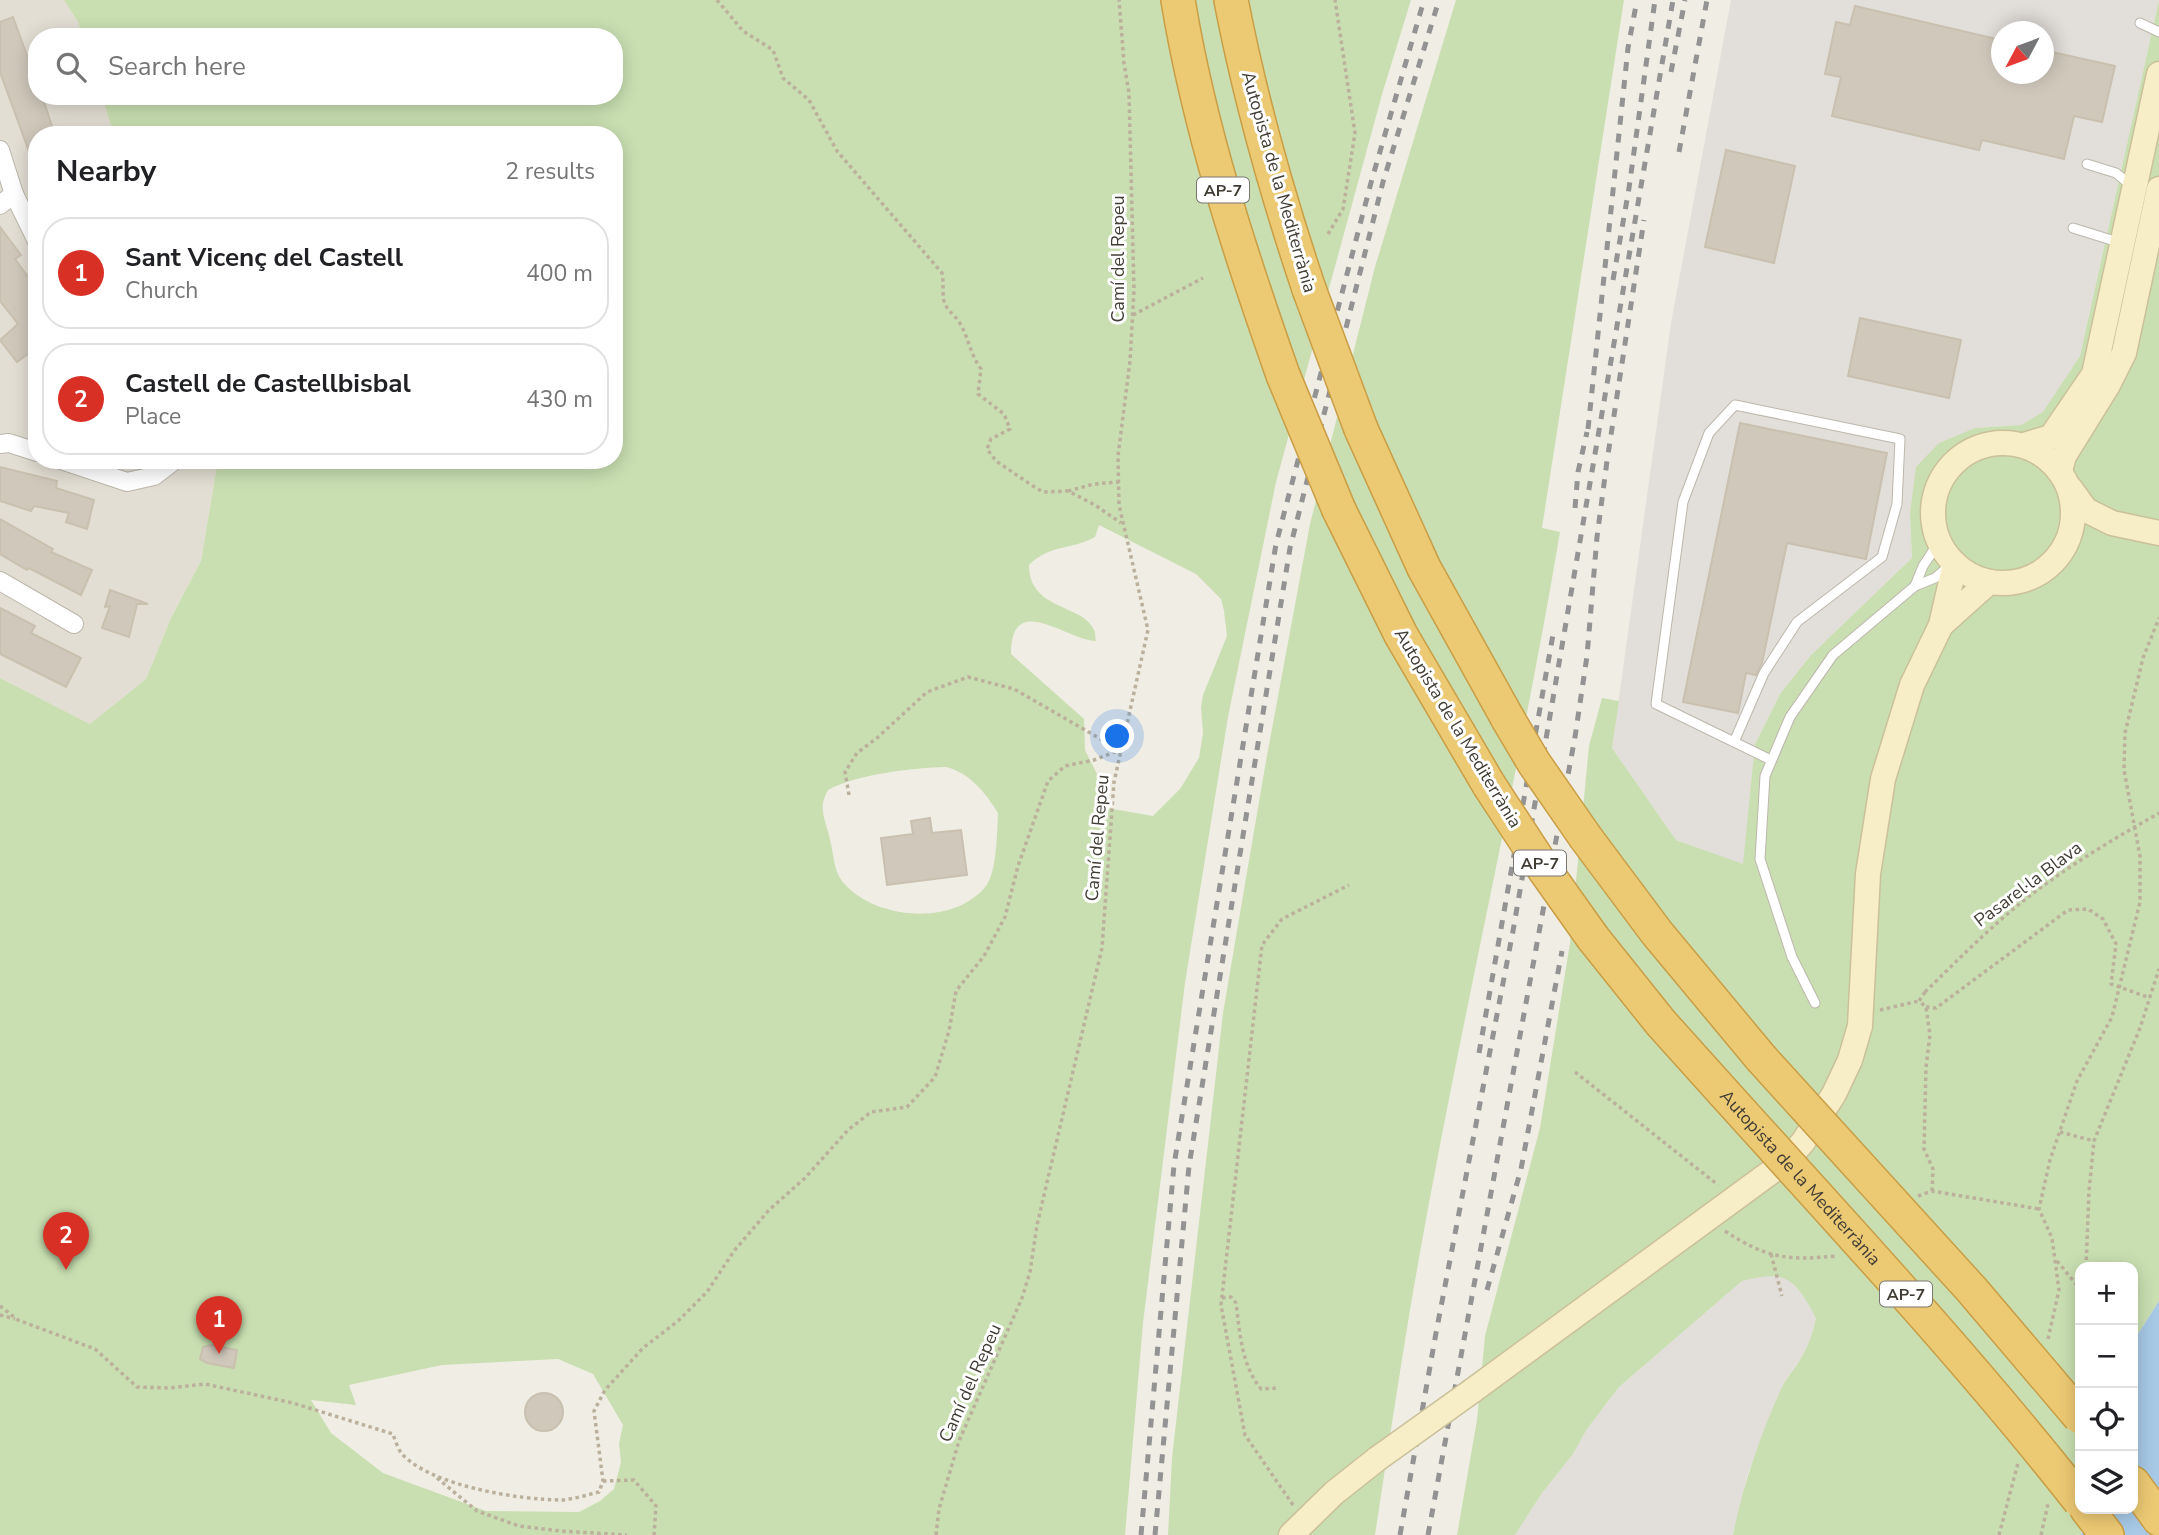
<!DOCTYPE html>
<meta charset="utf-8">
<style>
:root{--surface:#fff;--page:#f6f6f6;--text:#202124;--muted:#757577;--line:#e0e0e0;--accent:#d93025}
body{margin:0;font-family:"Nunito Sans",sans-serif;background:var(--page);color:var(--text)}
.controls{position:absolute;right:21px;bottom:21px;display:grid;overflow:hidden;border-radius:14px;box-shadow:0 4px 18px #0003}
.controls button{width:63px;height:63px;display:grid;place-items:center;padding:0;border:0;border-bottom:2px solid var(--line);background:var(--surface);color:var(--text);font:35px sans-serif}
.compass{position:absolute;left:1991px;top:21px;width:63px;height:63px;border-radius:50%;background:var(--surface);box-shadow:0 4px 18px #0003;rotate:229deg}
.you{position:absolute;left:1118px;top:737px;width:24px;height:24px;margin:-18px;border:5px solid #fff;border-radius:50%;background:#1a73e8;box-shadow:0 0 0 10px #1a73e833}
.badge{display:grid;place-items:center;width:46px;height:46px;border-radius:50%;background:var(--accent);color:#fff;font-size:23px;font-weight:700}
.pin{position:absolute;translate:-50% -58px;filter:drop-shadow(0 2px 4px #0008)}
.pin::after{content:'';position:absolute;top:37px;width:24px;height:21px;background:inherit;clip-path:polygon(0 0,100% 0,50% 100%)}
.list{margin:0;padding:0;list-style:none}
h2{display:flex;justify-content:space-between;align-items:center;height:91px;margin:0;padding:0 28px;font-size:30px}
h2 small{font-size:23px;font-weight:400;color:var(--muted)}
.list li{display:grid;grid-template-columns:46px 1fr auto;gap:21px;align-items:center;box-sizing:border-box;height:112px;margin:0 14px 14px;padding:0 14px;border:2px solid var(--line);border-radius:28px}
.list b{display:block;font-size:26px;white-space:nowrap}
.list p{margin:0;font-size:23px;white-space:nowrap;color:var(--muted)}
.list em{font-size:23px;font-style:normal;color:var(--muted)}
.icon{flex:none;width:38px;height:38px;fill:none;stroke:currentColor;stroke-width:2;stroke-linecap:round;stroke-linejoin:round}
.map{position:relative;flex:none;width:2159px;height:1535px;overflow:hidden}
.search{position:absolute;background:var(--surface);box-shadow:0 4px 18px #0003;left:28px;top:28px;width:595px;height:77px;display:flex;align-items:center;gap:18px;box-sizing:border-box;padding:0 24px;border-radius:28px;color:var(--muted);font-size:26px}
.panel{position:absolute;background:var(--surface);box-shadow:0 4px 18px #0003;left:28px;top:126px;width:595px;height:343px;border-radius:28px}
.map>svg:first-child{display:block}
.residential{fill:#e3ded3}
.industrial{fill:#e2ded9;fill-rule:evenodd}
.green{fill:#c9dfb1;fill-rule:evenodd}
.water{fill:#a7c9e6}
.building{fill:#d0c8bb;stroke:#c9c0af;stroke-width:2}
.lines{fill:none;stroke-linecap:round;stroke-linejoin:round}
.lane-casing{stroke:#bdb7ab;stroke-width:11}
.street-casing{stroke:#bdb7ab;stroke-width:20}
.secondary-casing{stroke:#cac099;stroke-width:27}
.highway-casing{stroke:#c99e45;stroke-width:36}
.path{stroke:#bab09b;stroke-width:3.5;stroke-dasharray:3.5 3.5;stroke-linecap:butt}
.lane{stroke:#fff;stroke-width:9}
.street{stroke:#fff;stroke-width:18}
.secondary{stroke:#f7edc6;stroke-width:24}
.highway{stroke:#ecc973;stroke-width:33}
.rail{stroke:#939393;stroke-width:5;stroke-dasharray:9 9;stroke-linecap:butt}
.secondary-bridge-casing{stroke:#cac099;stroke-width:27;stroke-linecap:butt}
.highway-bridge-casing{stroke:#c99e45;stroke-width:36;stroke-linecap:butt}
.path-bridge{stroke:#bab09b;stroke-width:3.5;stroke-dasharray:3.5 3.5;stroke-linecap:butt}
.secondary-bridge{stroke:#f7edc6;stroke-width:24}
.highway-bridge{stroke:#ecc973;stroke-width:33}
.labels{text-anchor:middle;stroke-width:6;stroke-linejoin:round;paint-order:stroke}
.shield{fill:#fff;stroke:#7a7772;stroke-width:2}
.shield-label{font-size:16px;font-weight:bold;fill:#413d35}
.street-label{font-size:18px;fill:#413d35;stroke:#fff}
</style>
<div class="map">
<svg width="2159" height="1535" viewBox="0 0 2159 1535">
<rect width="100%" height="100%" fill="#f0ede4"/>
<path class="residential" d="M0 0H64L78 22 83 37H37V96H102L114 135H37V460H218L201 561 171 618 146 679 90 724 0 678Z"/>
<g class="industrial">
<path d="M1731 0H2159L2080 356 2044 412 2021 425 1975 428 1910 513 1912 558 1811 655 1780 694 1755 744 1744 865 1676 840 1612 748 1671 323ZM2002 32H2044V74H2002Z"/>
<path d="M1764 1275 1790 1279 1804 1296 1816 1317 1811 1339 1800 1360 1786 1379 1766 1426 1748 1473 1733 1535H1515L1542 1493 1573 1454 1587 1429 1619 1387 1742 1281Z"/>
</g>
<g class="green">
<path d="M64 0H1411L1383 91 1276 482 1228 717 1185 983 1143 1323 1125 1535H0V678L90 724 146 679 171 618 201 561 218 460H614V135H114L102 96H614V37H83L78 22ZM1099 525 1196 574 1221 599 1224 611 1227 636 1203 695 1201 707 1203 733 1199 758 1180 789 1153 816 1096 806 1100 780 1085 750 1084 719 1011 654C1011 590 1066 640 1096 641 1095 637 1096 633 1094 630 1084 604 1029 611 1029 565 1050 544 1072 550 1095 537ZM946 767C970 773 985 792 998 813 997 831 997 872 986 886 954 927 873 920 842 881 833 869 834 854 830 840 826 820 817 809 828 790 857 774 913 768 946 767ZM558 1359 593 1374 623 1425 619 1444 621 1462 614 1489 600 1501 579 1512 486 1511 383 1473 331 1433 311 1400 356 1405 349 1385 442 1365Z"/>
<path d="M1456 0H1624L1542 528 1560 532C1516 794 1453 1053 1409 1316 1397 1389 1386 1462 1375 1535H1168L1172 1458 1223 1013 1266 761 1310 524 1375 267Z"/>
<path d="M2159 0V1301L2138 1334 2133 1354V1267H2080L2081 1535H1733C1743 1484 1761 1433 1783 1385 1788 1375 1796 1368 1801 1358 1809 1345 1813 1332 1816 1318 1795 1279 1787 1269 1742 1281L1619 1387 1587 1429 1573 1454 1542 1493 1515 1535H1457L1477 1420 1485 1336 1540 1128 1570 943 1589 746 1602 698 1619 701 1612 748 1676 840 1743 864 1755 744 1780 694 1811 655 1912 558 1910 513 1916 467 1939 443 1975 428 2021 425 2043 412 2080 356Z"/>
</g>
<path class="water" d="M2159 1301V1535H2081L2088 1509H2133V1354L2138 1334Z"/>
<g class="building">
<path d="M1855 6 2001 40V74H2043V50L2115 66 2102 122 2074 116 2064 159 1982 140 1979 150 1832 116 1841 77 1825 74 1836 22 1850 25Z"/>
<path d="M13 17 37 83V96H42L55 135H37L35 168 0 72V22Z"/>
<path d="M1726 150 1795 166 1774 263 1705 247Z"/>
<path d="M0 227 21 255 15 259 37 289V347L17 362 0 340 18 324 0 301Z"/>
<path d="M1860 318 1961 340 1949 398 1848 376Z"/>
<path d="M1740 423 1887 453 1866 559 1787 543 1762 663 1756 675 1746 673 1738 713 1683 702Z"/>
<path d="M0 467 57 481 56 488 94 500 87 529 66 522 69 513 34 506 31 511 0 501Z"/>
<path d="M0 519 53 549 51 552 92 570 81 595 29 568 27 570 0 554Z"/>
<path d="M110 590 148 604H137L129 637 102 628 110 606 105 607Z"/>
<path d="M0 608 35 626 31 633 81 658 66 687 0 654Z"/>
<path d="M930 818 932 833 961 830 967 875 887 885 881 838 913 834 911 821Z"/>
<path d="M211 1345 237 1350 234 1368 207 1363 200 1359 203 1347Z"/>
<circle cx="544" cy="1412" r="19"/>
</g>
<g class="lines">
<defs>
<g id="lane">
<path d="M2140 23 2159 32"/>
<path d="M2087 164 2116 173 2133 187"/>
<path d="M2073 228 2121 243"/>
<path d="M1915 586 1923 566 1939 542"/>
<path d="M1734 742 1764 673 1797 622 1882 557 1897 504 1900 439 1735 405 1709 433 1683 502 1656 704 1771 760"/>
<path d="M1815 1003 1792 957 1760 859 1765 776 1790 717 1833 655 1915 586 1935 578 1948 567"/>
</g>
<g id="street">
<path d="M0 150 14 194 37 241"/>
<path d="M0 205 14 194"/>
<path d="M0 444 9 443 37 452"/>
<path d="M61 460 127 482 154 476 175 460"/>
<path d="M0 581 74 624"/>
</g>
<g id="secondary">
<circle cx="2003" cy="513" r="70"/>
<path d="M2024 445 2051 437 2094 374 2159 74"/>
<path d="M2060 471 2064 456 2108 385 2124 353 2159 189"/>
<path d="M2070 488 2086 510 2112 523 2159 533"/>
<path d="M1941 625 1989 582"/>
<path d="M1472 1391 1786 1161 1803 1142 1834 1094 1850 1060 1860 1026 1868 874 1883 779 1912 685 1941 625 1955 564"/>
<path d="M1291 1535 1334 1493 1377 1459"/>
</g>
<g id="highway">
<path d="M1178 0C1199 128 1240 253 1283 375"/>
<path d="M1231 0C1250 98 1277 194 1309 289"/>
<path d="M1361 429 1424 568 1508 719"/>
<path d="M1339 510 1401 635 1489 785"/>
<path d="M1586 838 1657 933 1761 1058"/>
<path d="M1593 938 1661 1023 1724 1093"/>
<path d="M2133 1483 2159 1519"/>
<path d="M2087 1509 2107 1535"/>
</g>
</defs>
<use href="#lane" class="lane-casing"/>
<use href="#street" class="street-casing"/>
<use href="#secondary" class="secondary-casing"/>
<use href="#highway" class="highway-casing"/>
<g class="path">
<path d="M717 0 743 31 773 50 783 78 809 100 837 151 942 273C944 283 942 292 944 301 946 309 952 313 957 319 968 333 969 353 981 369L978 394 1004 414 1010 429 991 439 987 449 996 461 1033 486 1043 492 1068 491 1095 505 1121 523"/>
<path d="M1328 234 1343 209 1355 133 1335 0"/>
<path d="M1133 315 1203 278"/>
<path d="M1068 491 1094 484 1119 482"/>
<path d="M849 795 845 772 857 753 877 738 927 692 968 677 1014 689 1120 750"/>
<path d="M1925 992 1919 1001 1926 1007 1930 1035 1926 1067 1924 1149 1933 1169 1932 1191"/>
<path d="M1926 1007 1936 1008 2068 910 2088 909 2103 919 2116 944 2111 984 2150 998"/>
<path d="M1880 1010 1919 1001"/>
<path d="M1575 1072 1718 1185"/>
<path d="M2060 1132 2094 1141"/>
<path d="M1918 1196 1932 1191 2039 1209"/>
<path d="M1725 1231C1766 1258 1787 1261 1836 1256"/>
<path d="M1771 1254 1782 1296"/>
<path d="M2057 1261 2080 1289"/>
<path d="M2086 1267 2089 1191 2094 1141 2140 1028 2159 969"/>
<path d="M1222 1298 1231 1297 1236 1303C1240 1333 1241 1364 1261 1389L1279 1388"/>
<path d="M0 1306 18 1320 95 1349 137 1387 170 1388 205 1384 293 1403 393 1434C395 1440 398 1449 402 1454 431 1486 520 1500 562 1500 574 1499 587 1495 599 1492L603 1481 594 1411 605 1390 643 1348 678 1321 707 1292 734 1251 769 1210 805 1178 848 1130 871 1112 907 1107 935 1077 949 1031 956 991 984 956 1005 917 1018 866 1048 781 1065 766 1094 760 1120 750"/>
<path d="M0 1315 15 1319"/>
<path d="M2048 1339 2059 1290 2052 1238 2039 1209 2050 1160 2077 1081 2112 1017 2140 902V856L2124 770 2125 733 2143 658 2159 618"/>
<path d="M437 1478 477 1511 519 1526 560 1531 627 1535"/>
<path d="M603 1481 634 1480 656 1506 654 1535"/>
<path d="M1293 1505 1245 1435 1221 1305 1262 945 1282 919 1349 885"/>
<path d="M936 1535 939 1509 959 1441 1022 1298 1030 1272 1037 1225 1102 948 1114 782 1148 630 1119 505 1118 456 1130 361 1134 290 1129 93 1124 63 1119 0"/>
<path d="M1999 1535 2018 1463"/>
<path d="M2041 1535 2048 1504"/>
</g>
<use href="#lane" class="lane"/>
<use href="#street" class="street"/>
<use href="#secondary" class="secondary"/>
<use href="#highway" class="highway"/>
<g class="rail">
<path d="M1671 72 1685 0"/>
<path d="M1679 152 1707 0"/>
<path d="M1613 280 1629 188 1655 0"/>
<path d="M1588 429 1628 48 1637 0"/>
<path d="M1575 508 1578 472 1587 432"/>
<path d="M1479 1053 1554 629"/>
<path d="M1487 1290 1521 1169 1562 951"/>
<path d="M1141 1535 1174 1165 1276 544 1372 179 1424 0"/>
<path d="M1155 1535 1189 1166 1290 548 1383 182 1439 0"/>
<path d="M1400 1535 1436 1333 1513 931 1673 0"/>
<path d="M1428 1535 1575 737 1587 656 1597 537 1607 461 1644 220"/>
</g>
<defs>
<path id="secondary-bridge" d="M1377 1459 1472 1391"/>
<g id="highway-bridge">
<path d="M1309 289 1361 429"/>
<path d="M1283 375 1339 510"/>
<path d="M1508 719 1534 763 1586 838"/>
<path d="M1489 785 1544 869 1593 938"/>
<path d="M1761 1058 1972 1290 2080 1417"/>
<path id="s1" d="M1724 1093C1845 1227 1968 1359 2080 1501"/>
</g>
</defs>
<use href="#secondary-bridge" class="secondary-bridge-casing"/>
<use href="#highway-bridge" class="highway-bridge-casing"/>
<path class="path-bridge" d="M1925 992C1961 957 1996 921 2036 891 2075 862 2117 837 2159 813"/>
<use href="#secondary-bridge" class="secondary-bridge"/>
<use href="#highway-bridge" class="highway-bridge"/>
</g>
<g class="labels">
<g class="shield">
<rect x="1197" y="177.5" width="52" height="25" rx="5"/>
<rect x="1514" y="850.5" width="52" height="25" rx="5"/>
<rect x="1880" y="1281.5" width="52" height="25" rx="5"/>
</g>
<g class="shield-label">
<text x="1223" y="196">AP-7</text>
<text x="1540" y="869">AP-7</text>
<text x="1906" y="1300">AP-7</text>
</g>
<g class="street-label">
<text transform="translate(1279 182) rotate(74)" y="6">Autopista de la Mediterrània</text>
<text transform="translate(1118 259) rotate(-90)" y="6">Camí del Repeu</text>
<text transform="translate(1458 728) rotate(59)" y="6">Autopista de la Mediterrània</text>
<text transform="translate(1097 838) rotate(-85)" y="6">Camí del Repeu</text>
<text transform="translate(2028 884) rotate(-37)" y="6">Pasarel·la Blava</text>
<text dy="6" stroke="none"><textPath href="#s1" startOffset="114">Autopista de la Mediterrània</textPath></text>
<text transform="translate(970 1383) rotate(-66)" y="6">Camí del Repeu</text>
</g>
</g>
</svg>
<div class="controls">
<button>+</button>
<button>−</button>
<button><svg class="icon" aria-label="locate" viewBox="0 0 24 24"><circle cx="12" cy="12" r="6"/><path d="M12 2v4M12 18v4M2 12h4M18 12h4"/></svg></button>
<button><svg class="icon" aria-label="layers" viewBox="0 0 24 24"><path d="M12 4l9 5-9 5-9-5zM3 14l9 5 9-5"/></svg></button>
</div>
<svg class="compass" viewBox="-18 -18 36 36"><path d="M0-13l5 13h-10z" fill="#e53935"/><path d="M0 13l5-13h-10z" fill="#757577"/></svg>
<div class="you"></div>
<div class="pin badge" style="left:219px;top:1354px">1</div>
<div class="pin badge" style="left:66px;top:1270px">2</div>
<div class="search"><svg class="icon" aria-label="search" viewBox="0 0 24 24"><circle cx="10" cy="10" r="6"/><path d="M15 15l6 6"/></svg>Search here</div>
<section class="panel">
<h2>Nearby<small>2 results</small></h2>
<ul class="list">
<li><span class="badge">1</span><div><b>Sant Vicenç del Castell</b><p>Church</p></div><em>400 m</em></li>
<li><span class="badge">2</span><div><b>Castell de Castellbisbal</b><p>Place</p></div><em>430 m</em></li>
</ul>
</section>
</div>
